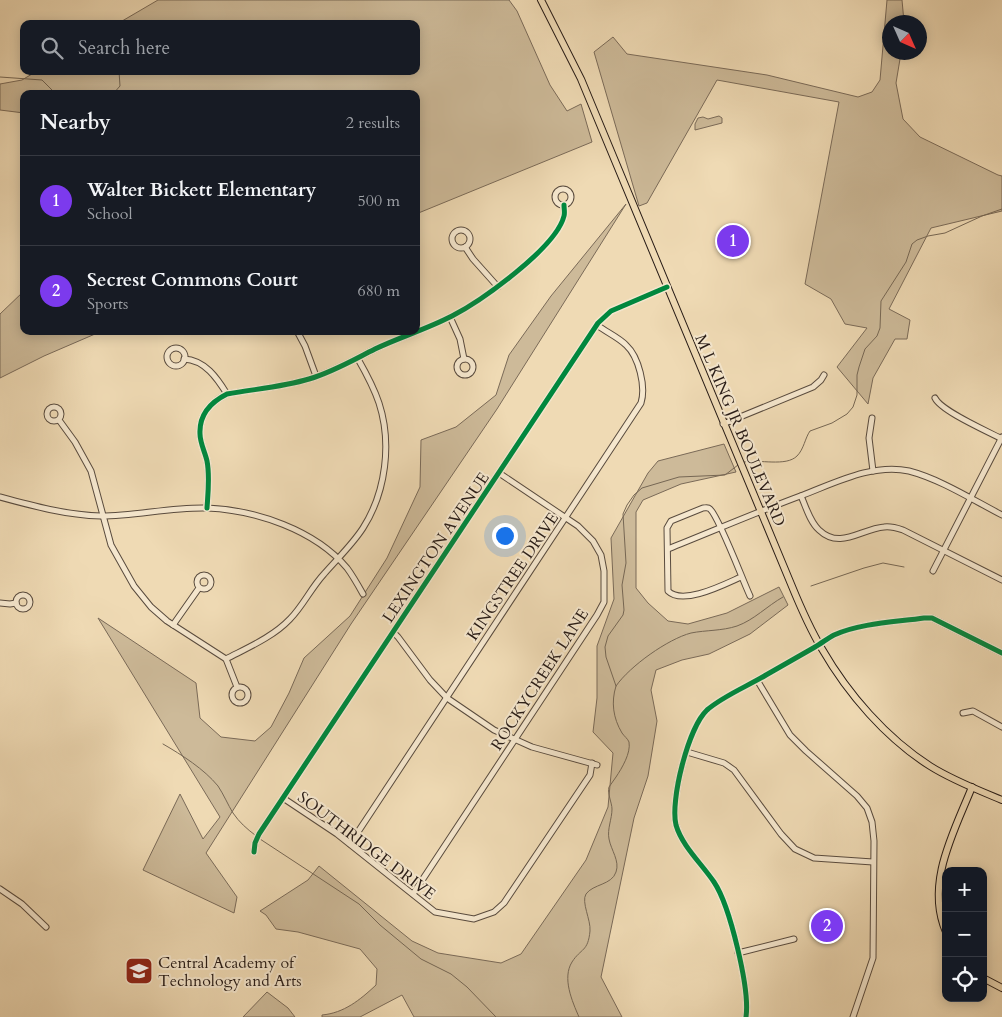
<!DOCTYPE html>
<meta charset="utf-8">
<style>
:root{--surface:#171b24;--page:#242831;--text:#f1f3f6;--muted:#9ea1a6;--line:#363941;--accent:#7c3aed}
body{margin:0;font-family:Cardo,serif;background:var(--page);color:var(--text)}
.controls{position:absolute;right:15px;bottom:15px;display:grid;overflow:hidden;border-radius:10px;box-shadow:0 2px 12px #0003}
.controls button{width:45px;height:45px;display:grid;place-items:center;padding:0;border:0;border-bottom:1px solid var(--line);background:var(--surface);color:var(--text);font:25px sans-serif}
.compass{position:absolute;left:882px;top:15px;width:45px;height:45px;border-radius:50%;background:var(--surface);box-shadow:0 2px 12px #0003;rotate:135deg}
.you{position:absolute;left:504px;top:535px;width:18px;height:18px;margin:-12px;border:4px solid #fff;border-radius:50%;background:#1a73e8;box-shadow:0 0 0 8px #1a73e833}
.badge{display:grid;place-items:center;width:32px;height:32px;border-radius:50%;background:var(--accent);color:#fff;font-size:16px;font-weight:700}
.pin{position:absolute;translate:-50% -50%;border:2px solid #fff;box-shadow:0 1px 5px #0006}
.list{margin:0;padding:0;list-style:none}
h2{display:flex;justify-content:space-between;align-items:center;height:65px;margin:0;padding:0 20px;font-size:21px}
h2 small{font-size:16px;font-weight:400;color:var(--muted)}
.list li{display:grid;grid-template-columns:32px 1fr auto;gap:15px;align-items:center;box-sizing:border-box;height:90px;padding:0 20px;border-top:1px solid var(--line)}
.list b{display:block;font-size:19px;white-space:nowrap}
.list p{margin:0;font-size:16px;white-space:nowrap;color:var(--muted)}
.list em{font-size:16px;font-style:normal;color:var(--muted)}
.icon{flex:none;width:28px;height:28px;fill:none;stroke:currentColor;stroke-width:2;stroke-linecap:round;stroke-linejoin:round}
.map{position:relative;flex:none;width:1002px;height:1017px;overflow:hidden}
.search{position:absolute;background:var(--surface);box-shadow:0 2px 12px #0003;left:20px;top:20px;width:400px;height:55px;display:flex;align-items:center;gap:12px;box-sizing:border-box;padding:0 18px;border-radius:10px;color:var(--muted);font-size:19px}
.panel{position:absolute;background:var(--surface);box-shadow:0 2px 12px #0003;left:20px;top:90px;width:400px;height:245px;border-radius:10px}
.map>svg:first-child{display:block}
.green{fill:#cdba99;stroke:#7a6a58}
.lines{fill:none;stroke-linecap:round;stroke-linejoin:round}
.stream{stroke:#766754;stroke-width:1}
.minor-casing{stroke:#594b3e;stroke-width:7}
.major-casing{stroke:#271b16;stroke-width:8}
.minor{stroke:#f5e7ce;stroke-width:5}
.major{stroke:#efdab4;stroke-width:6}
.cycleway-casing{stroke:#f5e7ce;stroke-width:8}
.cycleway{stroke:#00873e;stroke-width:5}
.labels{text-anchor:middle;stroke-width:4;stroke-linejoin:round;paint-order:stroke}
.street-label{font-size:16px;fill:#271b16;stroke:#f5e7ce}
.poi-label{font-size:16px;fill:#271b16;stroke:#f5e7ce;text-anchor:start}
</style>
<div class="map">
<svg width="1002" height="1017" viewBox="0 0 1002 1017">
<rect width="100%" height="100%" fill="#efdab4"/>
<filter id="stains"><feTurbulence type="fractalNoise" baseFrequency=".004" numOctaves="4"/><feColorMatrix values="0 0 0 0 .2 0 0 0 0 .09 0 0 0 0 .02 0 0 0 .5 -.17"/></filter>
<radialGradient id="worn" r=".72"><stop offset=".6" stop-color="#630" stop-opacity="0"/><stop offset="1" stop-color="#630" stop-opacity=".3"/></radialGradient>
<g class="green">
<path d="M158 0H509L517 11 550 85 567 111 581 104 592 142 416 214V94H24V113L0 110V84L22 80 37 71H416V24H117Z"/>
<path d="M887 0H902L904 22H890V52L901 53 896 83 903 119 920 137 998 175 1002 176V211L931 228 889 309 910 320 907 339H895L873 378 868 404 837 367 867 328 845 324 831 299 805 284 839 102 717 80 647 203 639 206 594 52 613 37 627 54 767 75 858 97 872 92 880 80Z"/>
<path d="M719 116 722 118V123L695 130V124L698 118 703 117 708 119Z"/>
<path d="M626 204 497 409 351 624 206 853 237 897 234 913 143 870 180 794 203 839 220 817 98 618 196 683 200 718 221 737 255 741 271 727 289 693 304 658 350 616 387 558 420 487 421 440 456 427 496 395 509 355 551 296Z"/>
<path d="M24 291V331H102L44 356 0 378V314Z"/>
<path d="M724 444 736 472 681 484 643 500 636 512V588L648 603 668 621 688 624 727 613 779 587 788 605 750 634 709 654 682 660 656 670 651 690 657 721 648 776 634 818 601 977 622 1017H414L402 995 360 1017H322V1015C344 1013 360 1000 376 985L377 969 360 949 298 932 276 929 266 915 260 911 308 880 319 866 412 941 438 953 501 963 521 954 586 860 608 807 613 753 593 732 597 698V646L614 599 611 538 648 473 658 461Z"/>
<path d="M827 921 836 931 826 940 817 931Z"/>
<path d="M267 992 288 1008 295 1017H243Z"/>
</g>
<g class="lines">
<g class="stream">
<path d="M0 77 42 80 56 94"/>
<path d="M113 94 120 86 119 71"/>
<path d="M744 462C759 459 786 467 797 456 804 449 805 438 810 431L832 423 847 414 853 407 857 395V375L859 367 865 349 877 336 880 328 881 301 906 262 912 244 917 240 928 236 945 233 982 216 1002 209"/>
<path d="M811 586 864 568 883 563 904 567"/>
<path d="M616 686 606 657 605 647 608 636 623 615 624 610 622 585 626 563 623 514 627 505 634 495 642 488 679 477 725 475 738 465"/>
<path d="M163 744C182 755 204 769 218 786 224 795 228 805 233 813 239 822 247 829 255 835"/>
<path d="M260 839 359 904 380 925 421 959 451 974 467 987 496 1017"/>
<path d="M579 1017C572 1001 562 978 572 962 581 948 588 952 590 931 591 920 581 902 586 894 593 884 612 885 616 872 620 861 611 850 609 839 607 829 612 819 612 809 612 803 607 793 609 787 611 784 614 780 616 777 622 768 631 753 629 742 628 739 624 736 622 733 613 718 611 702 616 686 630 666 668 639 691 633 706 630 722 631 737 626 754 620 767 606 783 597"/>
</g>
<defs>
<g id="minor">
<circle cx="563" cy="197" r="8"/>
<circle cx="461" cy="239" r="9"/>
<path d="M465 247 473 259 498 287"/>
<path d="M450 317 460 339 464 359"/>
<path d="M297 331 305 346 316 376"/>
<circle cx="176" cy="357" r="9"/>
<circle cx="465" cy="367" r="8"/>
<path d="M184 359C205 360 217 378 227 394"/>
<path d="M935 398C941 411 987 431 1002 439"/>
<circle cx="54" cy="414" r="7"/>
<path d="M872 418 869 438 873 471"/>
<path d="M59 420 75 442 91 471 111 545 134 586 151 607 167 621 226 659 237 687"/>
<path d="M723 424 813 387 821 380 824 375"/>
<path d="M801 496C806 507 810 522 819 530 840 550 861 529 884 527 891 526 897 528 903 530L1002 580"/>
<path d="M0 497C33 506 66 515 101 516 136 516 171 507 207 508 256 510 315 530 347 568 353 576 358 585 363 594"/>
<path d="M207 508C208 493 210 476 207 461 205 452 200 443 200 434 199 415 211 402 227 394 254 389 283 387 309 379 333 372 353 360 375 349 400 337 427 329 452 316 481 301 556 248 564 216 565 213 564 209 564 205"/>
<path d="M668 549C713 531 757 512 803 495 835 483 873 463 909 471 940 479 973 500 1002 515"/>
<path d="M933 571 1002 437"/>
<circle cx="204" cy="582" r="7"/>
<path d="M741 577C725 584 683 606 668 591L667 528 671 521 703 508C706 508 708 507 710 509 719 517 743 581 750 596"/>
<circle cx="23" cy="602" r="7"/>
<path d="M0 603 10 604 16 603"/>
<path d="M173 625 199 588"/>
<path d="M393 632 398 637 430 680 447 698 494 730 532 747 597 765"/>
<path d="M226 659C247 648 273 637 290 619 303 606 311 588 324 574 337 559 352 545 363 528 386 492 392 443 379 403 374 388 366 373 358 359"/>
<path d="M757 680 790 735 806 751 857 796 867 808 872 822 874 841 873 958 853 1017"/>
<circle cx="240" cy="695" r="8"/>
<path d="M963 713 973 711 1002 727"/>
<path d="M687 752 724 763 734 770 781 834 795 849 814 858 873 862"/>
<path d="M283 798 337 834 435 912 474 919 494 912 504 903 590 775 592 763"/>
<path d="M350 844 641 403C646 387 639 357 626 345 618 337 606 332 597 325"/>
<path d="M254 852 255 843 259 834 598 323 611 311 667 287"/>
<path d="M0 889 22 904 46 927"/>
<path d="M413 894 597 615 604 602V571L601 555 593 541 578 526 499 473"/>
<path d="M738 953 794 939"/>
<path d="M746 1017C750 989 730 906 714 882 702 864 682 846 676 825 670 801 688 728 707 710 723 696 748 686 766 675 782 666 799 656 815 647 822 643 828 638 834 635 860 623 896 622 924 618H932L1002 653"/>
</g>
<g id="major">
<path d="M541 0 581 79 791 584C800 606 810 629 822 649 848 694 886 738 930 766 952 780 978 790 1002 800"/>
<path d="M946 932C925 883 954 832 972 787"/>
<path d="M983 978 1002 988"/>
</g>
</defs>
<use href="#minor" class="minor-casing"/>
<use href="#major" class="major-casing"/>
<use href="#minor" class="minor"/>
<use href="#major" class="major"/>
<defs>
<g id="cycleway">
<path d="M207 508C208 493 210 476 207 461 205 452 200 443 200 434 199 415 211 402 227 394 254 389 283 387 309 379 333 372 353 360 375 349 400 337 427 329 452 316 481 301 556 248 564 216 565 213 564 209 564 205"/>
<path d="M254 852 255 843 259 834 598 323 611 311 667 287"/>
<path d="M746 1017C750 989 730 906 714 882 702 864 682 846 676 825 670 801 688 728 707 710 723 696 748 686 766 675 782 666 799 656 815 647 822 643 828 638 834 635 860 623 896 622 924 618H932L1002 653"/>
</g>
</defs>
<use href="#cycleway" class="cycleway-casing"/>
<use href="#cycleway" class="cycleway"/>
</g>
<defs>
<symbol id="school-square" viewBox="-11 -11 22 22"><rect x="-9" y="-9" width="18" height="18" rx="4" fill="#8f2418" stroke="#f5e7ce"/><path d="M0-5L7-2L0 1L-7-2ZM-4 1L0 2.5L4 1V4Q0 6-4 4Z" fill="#fff"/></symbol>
</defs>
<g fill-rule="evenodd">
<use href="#school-square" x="123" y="955" width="32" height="32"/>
</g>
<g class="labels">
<g class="street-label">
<text transform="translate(741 430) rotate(67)" y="6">M L KING JR BOULEVARD</text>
<text transform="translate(435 547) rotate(-56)" y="6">LEXINGTON AVENUE</text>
<text transform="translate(512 576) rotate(-56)" y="6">KINGSTREE DRIVE</text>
<text transform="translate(539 679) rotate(-57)" y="6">ROCKYCREEK LANE</text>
<text transform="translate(367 845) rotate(37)" y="6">SOUTHRIDGE DRIVE</text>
</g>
<g class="poi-label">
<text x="158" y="968">Central Academy of<tspan x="158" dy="18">Technology and Arts</tspan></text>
</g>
</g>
<rect width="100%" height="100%" filter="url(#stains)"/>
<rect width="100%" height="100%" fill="url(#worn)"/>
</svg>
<div class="controls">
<button>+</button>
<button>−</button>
<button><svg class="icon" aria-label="locate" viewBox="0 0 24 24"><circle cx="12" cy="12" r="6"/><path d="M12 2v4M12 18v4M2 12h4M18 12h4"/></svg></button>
</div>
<svg class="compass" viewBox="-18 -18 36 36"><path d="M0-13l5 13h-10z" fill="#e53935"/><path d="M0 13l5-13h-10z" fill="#9ea1a6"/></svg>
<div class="you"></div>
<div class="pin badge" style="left:733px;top:241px">1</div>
<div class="pin badge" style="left:827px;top:926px">2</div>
<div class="search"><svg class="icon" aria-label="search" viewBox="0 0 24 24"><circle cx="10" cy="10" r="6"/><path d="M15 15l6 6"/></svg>Search here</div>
<section class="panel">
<h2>Nearby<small>2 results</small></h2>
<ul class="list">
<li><span class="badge">1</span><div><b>Walter Bickett Elementary</b><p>School</p></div><em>500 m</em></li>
<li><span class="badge">2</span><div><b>Secrest Commons Court</b><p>Sports</p></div><em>680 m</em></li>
</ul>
</section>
</div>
